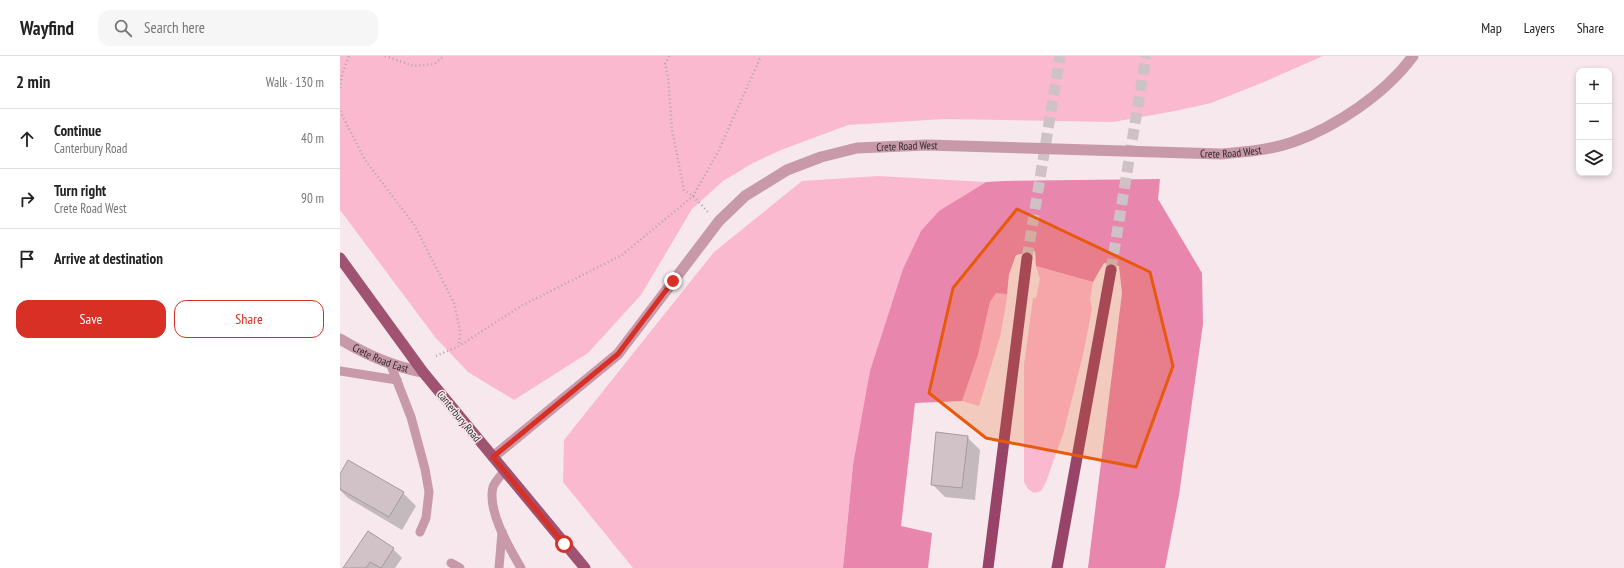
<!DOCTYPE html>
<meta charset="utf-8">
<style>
:root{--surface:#fff;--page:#f6f6f6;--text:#222;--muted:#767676;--line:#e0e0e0;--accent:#d93025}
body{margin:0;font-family:"PT Sans Narrow",sans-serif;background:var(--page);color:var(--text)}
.controls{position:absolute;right:12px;top:12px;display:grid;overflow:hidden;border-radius:8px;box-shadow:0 2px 6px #0003}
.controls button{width:36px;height:36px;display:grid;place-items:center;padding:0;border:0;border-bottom:1px solid var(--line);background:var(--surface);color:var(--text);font:20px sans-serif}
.stop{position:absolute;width:12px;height:12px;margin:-9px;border:3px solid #d93025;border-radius:50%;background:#fff}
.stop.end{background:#d93025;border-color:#fff;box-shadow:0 1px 4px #0008}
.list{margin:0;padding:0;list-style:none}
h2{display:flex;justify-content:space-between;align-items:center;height:52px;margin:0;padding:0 16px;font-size:17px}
h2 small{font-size:13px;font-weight:400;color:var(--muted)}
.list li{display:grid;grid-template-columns:26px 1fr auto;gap:12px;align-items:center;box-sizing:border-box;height:60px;padding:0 16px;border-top:1px solid var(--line)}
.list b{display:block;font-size:15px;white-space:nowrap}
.list p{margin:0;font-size:13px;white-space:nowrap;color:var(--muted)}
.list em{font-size:13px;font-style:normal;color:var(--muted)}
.actions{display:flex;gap:8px;padding:12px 16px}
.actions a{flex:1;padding:9px 0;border:1px solid var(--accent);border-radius:12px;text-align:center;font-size:14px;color:var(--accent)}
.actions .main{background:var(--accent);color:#fff}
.icon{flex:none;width:22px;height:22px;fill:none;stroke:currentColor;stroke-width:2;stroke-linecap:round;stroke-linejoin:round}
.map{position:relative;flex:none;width:1284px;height:512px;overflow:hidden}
header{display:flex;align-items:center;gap:24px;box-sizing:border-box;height:56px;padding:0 20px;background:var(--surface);border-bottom:1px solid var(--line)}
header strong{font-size:19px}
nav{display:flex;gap:22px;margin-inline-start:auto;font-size:14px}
.search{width:280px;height:36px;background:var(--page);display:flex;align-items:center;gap:10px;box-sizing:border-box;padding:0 14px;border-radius:12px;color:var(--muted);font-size:15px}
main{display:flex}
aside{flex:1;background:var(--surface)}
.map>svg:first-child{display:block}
.green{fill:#fbb9d0}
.forest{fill:#e986ad}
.shadow{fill:#0003}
.building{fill:#d0c2c6;stroke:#a79a9e}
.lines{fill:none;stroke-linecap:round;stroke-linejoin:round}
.trunk-tunnel{stroke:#cfc2c6;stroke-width:11;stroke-dasharray:11 5.5;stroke-linecap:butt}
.path{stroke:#b1a6a9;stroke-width:2.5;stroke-dasharray:1 3;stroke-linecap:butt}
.service{stroke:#c799a9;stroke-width:9}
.minor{stroke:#c799a9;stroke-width:11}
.primary{stroke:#a05271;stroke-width:11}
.trunk{stroke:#984468;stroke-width:11}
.route{stroke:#d93025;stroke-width:5}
.marked{fill:#e8590c;fill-opacity:0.2;stroke:#e8590c;stroke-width:3;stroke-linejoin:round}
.labels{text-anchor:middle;stroke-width:3;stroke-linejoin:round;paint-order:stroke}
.street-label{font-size:11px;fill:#312b2d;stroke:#f6e8ec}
</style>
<header>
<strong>Wayfind</strong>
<div class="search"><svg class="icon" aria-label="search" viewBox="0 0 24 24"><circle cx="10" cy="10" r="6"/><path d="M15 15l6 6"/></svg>Search here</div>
<nav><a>Map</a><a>Layers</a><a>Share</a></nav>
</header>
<main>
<aside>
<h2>2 min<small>Walk · 130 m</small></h2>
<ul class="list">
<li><svg class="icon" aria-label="ahead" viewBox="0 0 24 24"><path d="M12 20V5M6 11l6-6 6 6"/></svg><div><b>Continue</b><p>Canterbury Road</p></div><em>40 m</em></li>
<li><svg class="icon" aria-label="right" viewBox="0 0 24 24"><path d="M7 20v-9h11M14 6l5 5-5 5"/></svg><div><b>Turn right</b><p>Crete Road West</p></div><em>90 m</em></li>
<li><svg class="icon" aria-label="arrive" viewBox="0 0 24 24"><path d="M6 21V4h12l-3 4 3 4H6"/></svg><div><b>Arrive at destination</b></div></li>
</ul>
<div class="actions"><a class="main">Save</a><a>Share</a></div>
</aside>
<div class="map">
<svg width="1284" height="512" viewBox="0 0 1284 512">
<rect width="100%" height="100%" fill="#f6e8ec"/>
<g class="green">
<path d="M0 0H983L924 26 871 47 835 55 773 66 604 63 508 69 441 94 413 107 383 125 352 153 301 239 248 297 174 344 128 316 95 281 0 154Z"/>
<path d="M538 120 646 126 617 144 513 409 503 512H293L223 426 224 384 374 196 462 125Z"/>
<path d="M696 210 753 226 750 243 752 253 743 299 724 375 706 426 701 435 694 437 688 433 684 426V309L693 242H696L700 223Z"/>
<path d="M656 236 667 238V242L660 281 639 350 622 345 638 299 650 246Z"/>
</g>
<path class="forest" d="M820 123 818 143 862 217 863 268 839 439 825 512H748L782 237 779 210 764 207 753 226 696 210 695 195 676 199 669 218 667 238 656 237 650 246 638 299 622 345 575 347 561 470 592 477 588 512H503L513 409 530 315 563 213 581 175 599 155 646 126 664 125Z"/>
<g class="shadow">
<path d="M627 381 640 394 635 444 605 441 592 428Z"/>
<path d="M0 420 63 437 76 450 62 474 8 442 0 434Z"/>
<path d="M29 476 53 493 62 502 55 512H4Z"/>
</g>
<g class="building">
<path d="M596 376 628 380 622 432 591 429Z"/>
<path d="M8 404 64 436 49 461 0 433V418Z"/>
<path d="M28 475 54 492 41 512 30 506 26 512H3Z"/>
</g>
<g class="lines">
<g class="trunk-tunnel">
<path d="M687 202 720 0"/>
<path d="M771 214 806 0"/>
</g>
<g class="path">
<path d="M45 0 74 10 94 8 104 0"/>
<path d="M329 0 325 8 328 21 332 74 344 134 353 140 368 156"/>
<path d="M0 32 2 19 9 0"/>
<path d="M0 55 25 104 75 170 114 247 120 274 119 289"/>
<path d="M96 300 119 290 181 250 282 199 353 140 379 94 421 0"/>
</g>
<g class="service">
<path d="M50 307 71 361 85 413 89 436 86 462 80 476"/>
<path d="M0 315 57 324"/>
<path d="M164 415C161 420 155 425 153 431 147 455 169 491 181 512"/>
<path d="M111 507 120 512"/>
<path d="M159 512 162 476"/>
</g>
<g class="minor">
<path id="s1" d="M0 283C25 298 54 311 83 316"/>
<path id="s2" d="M153 401 278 298 379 165 405 140 447 114 481 101 517 92 587 89 881 98C905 96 930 94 953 86 996 71 1046 37 1073 0"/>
</g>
<path class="primary" d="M0 202 83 316 245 512"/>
<g class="trunk">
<path d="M648 512 687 202"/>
<path d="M717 512 771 214"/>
</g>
</g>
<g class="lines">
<path class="route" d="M224 488 153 401 278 298 333 225"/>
</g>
<path class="marked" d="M677 153 810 216 833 310 796 411 646 382 589 337 613 232Z"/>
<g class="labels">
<g class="street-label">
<text dy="4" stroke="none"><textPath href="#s2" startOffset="538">Crete Road West</textPath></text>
<text dy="4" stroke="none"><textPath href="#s2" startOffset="862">Crete Road West</textPath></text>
<text dy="4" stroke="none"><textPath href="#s1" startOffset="45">Crete Road East</textPath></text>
<text transform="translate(119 360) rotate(51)" y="4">Canterbury Road</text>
</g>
</g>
</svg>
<div class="controls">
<button>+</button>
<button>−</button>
<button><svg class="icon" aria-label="layers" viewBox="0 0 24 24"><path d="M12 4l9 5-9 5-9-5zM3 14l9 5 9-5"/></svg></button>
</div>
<div class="stop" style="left:224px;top:488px"></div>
<div class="stop end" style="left:333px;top:225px"></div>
</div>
</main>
